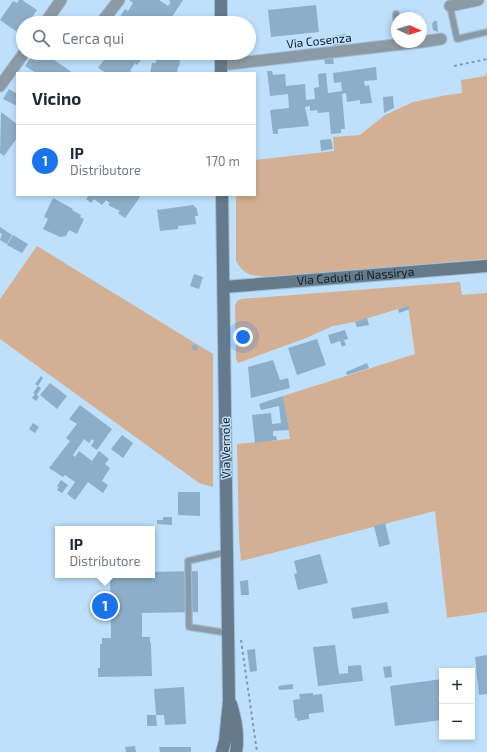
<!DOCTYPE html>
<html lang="it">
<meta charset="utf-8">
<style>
:root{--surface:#fff;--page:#f2f2f3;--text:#1f2937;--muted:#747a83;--line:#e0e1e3;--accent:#1a73e8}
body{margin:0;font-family:"Exo 2",sans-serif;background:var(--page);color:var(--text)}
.controls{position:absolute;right:12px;bottom:12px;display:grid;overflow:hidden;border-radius:0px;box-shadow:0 2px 6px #0003}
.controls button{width:36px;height:36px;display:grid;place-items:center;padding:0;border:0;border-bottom:1px solid var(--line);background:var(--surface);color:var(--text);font:20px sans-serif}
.compass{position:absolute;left:391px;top:12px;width:36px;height:36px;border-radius:50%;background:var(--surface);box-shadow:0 2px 6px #0003;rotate:93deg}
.you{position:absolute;left:243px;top:337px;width:14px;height:14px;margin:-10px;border:3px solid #fff;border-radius:50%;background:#1a73e8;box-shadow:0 0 0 6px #1a73e833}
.badge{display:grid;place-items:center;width:26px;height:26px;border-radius:50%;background:var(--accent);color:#fff;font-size:13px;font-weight:700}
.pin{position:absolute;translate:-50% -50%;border:2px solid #fff;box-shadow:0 1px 4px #0006}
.popup{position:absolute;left:55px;top:526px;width:100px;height:52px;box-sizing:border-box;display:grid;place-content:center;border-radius:0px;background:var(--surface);filter:drop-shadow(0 1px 3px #0005);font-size:13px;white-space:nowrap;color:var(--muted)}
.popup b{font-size:15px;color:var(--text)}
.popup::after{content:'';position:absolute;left:50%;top:100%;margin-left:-8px;border:8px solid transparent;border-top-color:var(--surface)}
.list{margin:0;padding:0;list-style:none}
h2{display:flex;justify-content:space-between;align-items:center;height:52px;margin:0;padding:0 16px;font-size:17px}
h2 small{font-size:13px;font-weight:400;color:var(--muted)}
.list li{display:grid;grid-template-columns:26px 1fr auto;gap:12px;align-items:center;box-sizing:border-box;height:72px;padding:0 16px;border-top:1px solid var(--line)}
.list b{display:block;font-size:15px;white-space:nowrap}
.list p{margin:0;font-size:13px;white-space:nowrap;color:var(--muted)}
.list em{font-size:13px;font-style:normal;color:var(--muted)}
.icon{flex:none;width:22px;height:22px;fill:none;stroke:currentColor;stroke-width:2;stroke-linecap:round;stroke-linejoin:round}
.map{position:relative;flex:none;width:487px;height:752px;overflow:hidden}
.search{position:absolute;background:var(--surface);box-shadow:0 2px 6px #0003;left:16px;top:16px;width:240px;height:44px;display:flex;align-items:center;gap:10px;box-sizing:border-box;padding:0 14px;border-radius:22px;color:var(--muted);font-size:15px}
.panel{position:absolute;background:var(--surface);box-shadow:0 2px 6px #0003;left:16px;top:72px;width:240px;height:124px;border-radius:0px}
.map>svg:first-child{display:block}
.green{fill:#d3b093}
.building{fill:#8daec8}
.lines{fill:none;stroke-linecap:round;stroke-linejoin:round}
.lane-casing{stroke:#9fbdd5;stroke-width:8}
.street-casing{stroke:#9fbdd5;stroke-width:13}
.secondary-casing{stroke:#9fbdd5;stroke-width:14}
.path{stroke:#809bb0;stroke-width:2;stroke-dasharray:3 3;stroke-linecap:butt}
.lane{stroke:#8c9aa5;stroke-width:5.5}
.street{stroke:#8c9aa5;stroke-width:11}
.secondary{stroke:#657a8a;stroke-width:12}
.labels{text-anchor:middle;stroke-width:3;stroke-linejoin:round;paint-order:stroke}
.street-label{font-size:12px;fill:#111e28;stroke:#bee0fb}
</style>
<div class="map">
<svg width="487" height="752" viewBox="0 0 487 752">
<rect width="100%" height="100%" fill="#bee0fb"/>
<g class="green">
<path d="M487 73V259L266 277C250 275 244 275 236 261V195H255V160L334 151 333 137 360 135 385 115 413 102 447 95 462 93 461 80 485 76Z"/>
<path d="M37 246 213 354V487L199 483 0 339V299Z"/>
<path d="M460 282 462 295 487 293V612L447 618 435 511 241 561 239 538 237 444 290 439 283 396 415 354 408 306 355 322 333 326 306 338 238 363 236 359 235 306 237 301 241 299Z"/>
</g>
<g class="building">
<path d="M19 0H22L37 10 28 23H23V29L20 34 0 20 13 1 17 3Z"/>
<path d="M129 0H159L168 6 171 2 169 1 170 0H183L168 23H163L157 19 154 23H117L120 19 119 18 125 9 128 11 133 3Z"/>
<path d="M316 5 319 32 271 37 268 10Z"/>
<path d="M434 21H437L438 32 433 30 432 24Z"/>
<path d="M346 34 348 47 334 48 332 36Z"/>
<path d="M34 53H44L73 73H36L25 66Z"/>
<path d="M109 53H142L145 55 137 65 135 63 130 71 132 72 131 73H106L98 68Z"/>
<path d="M157 53H181L179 67H178L177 73H150L152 63H156Z"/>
<path d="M333 57 334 64H325L324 58Z"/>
<path d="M376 67 377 80 364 81 365 86 369 85 372 103 360 104V100L347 102 346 93 342 94 345 129H341V133L331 134 329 112 318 113 317 110 310 111V106L305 107 309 126 278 129V134H273L270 110 289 108 288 94 270 96 267 71H272L273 75 285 74 286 86 305 84 306 100 315 99 314 88 319 87 318 74 326 73 328 93 342 91 341 82 334 83 333 73Z"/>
<path d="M9 89 16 93 17 91V106L3 99Z"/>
<path d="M393 96 394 108 384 113 383 97Z"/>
<path d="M1 112 17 124V138L4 156 0 153Z"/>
<path d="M331 139 333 149 321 151 320 140Z"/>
<path d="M89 195H137L140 197 125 218 118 213 120 211 108 205 110 203 106 200 102 205 94 199 91 203 86 199Z"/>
<path d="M53 198 73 209 72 210 81 215 80 217 84 219 77 234 69 230 66 236 60 237 43 229 48 219 44 217Z"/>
<path d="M193 205 197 209 198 216H195L196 224 178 226V229L160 231 157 210Z"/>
<path d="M0 227 12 235 7 244 0 240 2 234 0 233Z"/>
<path d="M13 235 28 244 22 253 7 245Z"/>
<path d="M194 274 203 277 199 289 190 286Z"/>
<path d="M408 306 410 309 399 313 398 309Z"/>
<path d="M367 318 369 325 357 327 355 322Z"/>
<path d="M345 330 348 339 344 340 346 345 342 347 340 341 331 344 328 335Z"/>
<path d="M317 339 326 365 297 375 288 348Z"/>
<path d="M194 344 198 347 196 351 191 348Z"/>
<path d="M273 360 280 380 288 378 290 388 251 398 248 367Z"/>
<path d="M367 363 369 368 347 375 346 372Z"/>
<path d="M41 376 43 378 38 386 35 384Z"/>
<path d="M50 383 67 396 57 409 40 395Z"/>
<path d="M38 386 41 388 37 395 39 397 36 401 32 398 35 394 33 393Z"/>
<path d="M283 396 289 430 273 431V436H276L277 440 255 443 252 415 271 413 272 424 281 423 279 406 261 410 259 404Z"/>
<path d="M80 405 112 429 97 450 91 446 94 441 92 439 89 443 84 439 73 455 75 457 79 451 92 461 99 451 109 459 105 464 110 468 102 481 108 485 103 493 88 482 75 500 67 494 75 482 65 475 63 477 49 468 70 441 66 438 77 424 69 419Z"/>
<path d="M33 423 39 427 35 433 29 429Z"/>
<path d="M122 435 133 443 123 458 111 449Z"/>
<path d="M61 480 68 485 62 493 57 490 59 487 57 486Z"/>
<path d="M178 492H200V516L178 515Z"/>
<path d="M163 517H172V525L157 524V520H163Z"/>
<path d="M385 523 390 544 379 547 374 526Z"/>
<path d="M320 554 328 583 298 590 294 574 297 573 294 561Z"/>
<path d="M198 571V612L142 613V637H150V643H151L152 676 98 677V668H100V644H102V638H111L110 575H152V572Z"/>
<path d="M248 580 249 595H241L240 581Z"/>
<path d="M387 602 389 613 353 619 351 608Z"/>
<path d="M335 645 339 674 348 673V666L361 665 363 681 318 686 313 647Z"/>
<path d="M255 649 257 671 250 672 247 650Z"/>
<path d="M487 655V694L479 695 475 657Z"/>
<path d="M391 666 392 677 385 678 383 667Z"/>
<path d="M442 679V720L395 726 390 686Z"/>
<path d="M293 684V689L279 690 278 686Z"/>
<path d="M184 687 186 724 165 725 164 715H156L154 689Z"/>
<path d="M313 693V695L322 694 324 712 309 714V719L297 721V718H295L293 700 300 699 299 694Z"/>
<path d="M147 715H156L157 726H147Z"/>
<path d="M135 746 136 752H126L125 747Z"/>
<path d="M159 747H191V752H160Z"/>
</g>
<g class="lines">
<defs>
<g id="lane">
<path d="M450 6 457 39 487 32"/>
<path d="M396 14 397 32"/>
<path d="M227 552 188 561 189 627 228 633"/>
</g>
<g id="street">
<path d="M450 6 478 0"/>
<path d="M45 23 61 0"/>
<path d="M101 23 119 0"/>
<path d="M421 42 441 39"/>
<path d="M221 65 420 42"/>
<path d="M0 86 24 53"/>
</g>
<g id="secondary">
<path d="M221 23V0"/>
<path d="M221 53V73"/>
<path id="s1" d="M224 287 487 266"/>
<path d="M231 704C236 720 239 735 236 752"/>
<path d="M222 752 225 741 229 701 222 195"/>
</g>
</defs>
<use href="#lane" class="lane-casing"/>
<use href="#street" class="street-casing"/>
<use href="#secondary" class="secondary-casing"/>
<g class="path">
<path d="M454 66 487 59"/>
<path d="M241 640 257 752"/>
</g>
<use href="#lane" class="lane"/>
<use href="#street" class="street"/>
<use href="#secondary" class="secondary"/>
</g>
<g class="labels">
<g class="street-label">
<text transform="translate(319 41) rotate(-6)" y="4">Via Cosenza</text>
<text dy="4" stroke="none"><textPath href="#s1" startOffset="132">Via Caduti di Nassirya</textPath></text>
<text transform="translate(226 448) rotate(-91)" y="4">Via Vernole</text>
</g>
</g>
</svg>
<div class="controls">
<button>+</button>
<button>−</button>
</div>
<svg class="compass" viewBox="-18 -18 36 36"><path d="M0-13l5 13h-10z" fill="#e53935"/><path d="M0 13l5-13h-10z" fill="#747a83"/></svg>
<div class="you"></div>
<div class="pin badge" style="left:105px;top:606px">1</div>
<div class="popup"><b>IP</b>Distributore</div>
<div class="search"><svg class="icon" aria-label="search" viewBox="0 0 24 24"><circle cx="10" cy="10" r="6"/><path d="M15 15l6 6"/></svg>Cerca qui</div>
<section class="panel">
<h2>Vicino<small></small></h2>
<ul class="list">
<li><span class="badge">1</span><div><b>IP</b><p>Distributore</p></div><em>170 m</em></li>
</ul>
</section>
</div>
